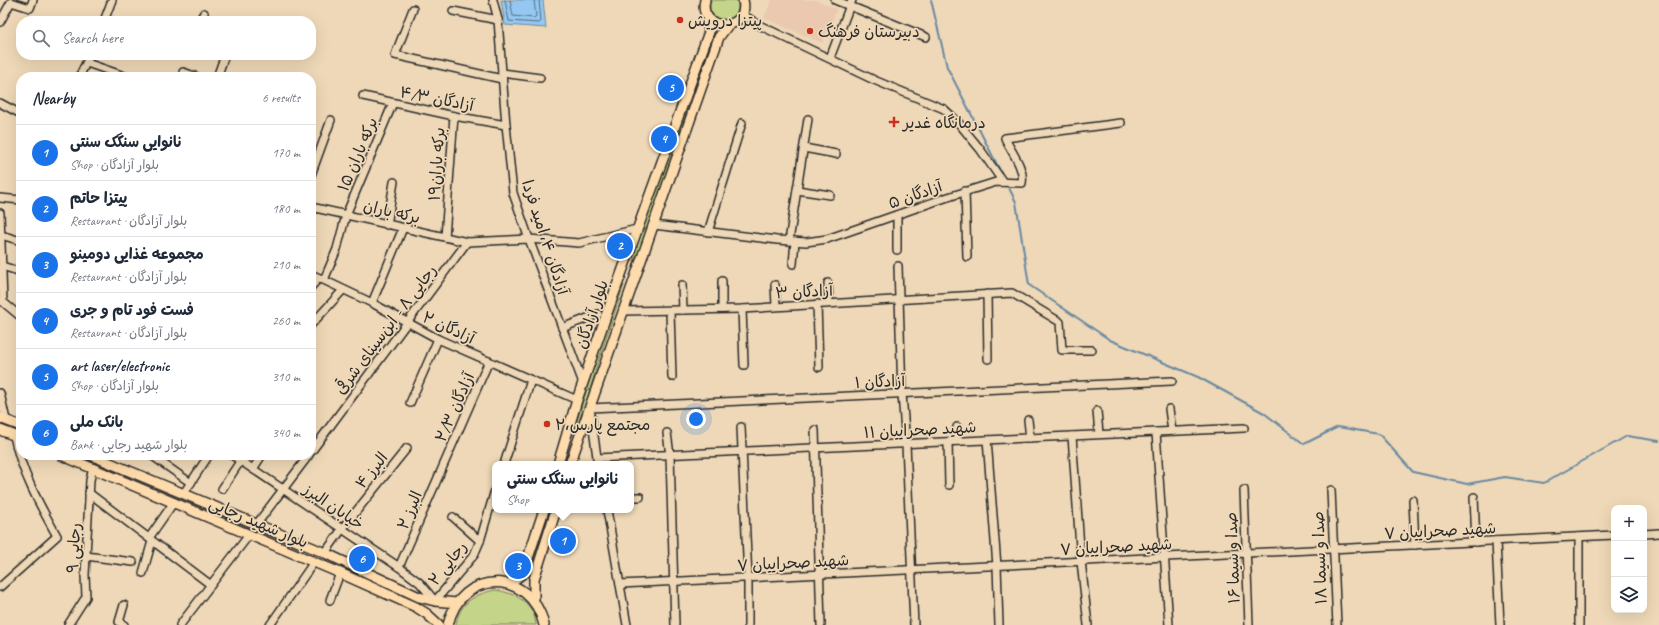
<!DOCTYPE html>
<meta charset="utf-8">
<style>
:root{--surface:#fff;--page:#f6f6f7;--text:#1f2937;--muted:#747a83;--line:#e0e1e3;--accent:#1a73e8}
body{margin:0;font-family:Caveat,"Playpen Sans Arabic",sans-serif;background:var(--page);color:var(--text)}
.controls{position:absolute;right:12px;bottom:12px;display:grid;overflow:hidden;border-radius:8px;box-shadow:0 4px 16px #0002}
.controls button{width:36px;height:36px;display:grid;place-items:center;padding:0;border:0;border-bottom:1px solid var(--line);background:var(--surface);color:var(--text);font:20px sans-serif}
.you{position:absolute;left:696px;top:419px;width:14px;height:14px;margin:-10px;border:3px solid #fff;border-radius:50%;background:#1a73e8;box-shadow:0 0 0 6px #1a73e833}
.badge{display:grid;place-items:center;width:26px;height:26px;border-radius:50%;background:var(--accent);color:#fff;font-size:13px;font-weight:700}
.pin{position:absolute;translate:-50% -50%;border:2px solid #fff;box-shadow:0 1px 4px #0006}
.popup{position:absolute;left:492px;top:461px;width:142px;height:52px;box-sizing:border-box;display:grid;place-content:center;border-radius:8px;background:var(--surface);filter:drop-shadow(0 1px 3px #0005);font-size:13px;white-space:nowrap;color:var(--muted)}
.popup b{font-size:15px;color:var(--text)}
.popup::after{content:'';position:absolute;left:50%;top:100%;margin-left:-8px;border:8px solid transparent;border-top-color:var(--surface)}
.list{margin:0;padding:0;list-style:none}
h2{display:flex;justify-content:space-between;align-items:center;height:52px;margin:0;padding:0 16px;font-size:17px}
h2 small{font-size:13px;font-weight:400;color:var(--muted)}
.list li{display:grid;grid-template-columns:26px 1fr auto;gap:12px;align-items:center;box-sizing:border-box;height:56px;padding:0 16px;border-top:1px solid var(--line)}
.list b{display:block;font-size:15px;white-space:nowrap}
.list p{margin:0;font-size:13px;white-space:nowrap;color:var(--muted)}
.list em{font-size:13px;font-style:normal;color:var(--muted)}
.icon{flex:none;width:22px;height:22px;fill:none;stroke:currentColor;stroke-width:2;stroke-linecap:round;stroke-linejoin:round}
.map{position:relative;flex:none;width:1659px;height:625px;overflow:hidden}
.search{position:absolute;background:var(--surface);box-shadow:0 4px 16px #0002;left:16px;top:16px;width:300px;height:44px;display:flex;align-items:center;gap:10px;box-sizing:border-box;padding:0 14px;border-radius:16px;color:var(--muted);font-size:15px}
.panel{position:absolute;background:var(--surface);box-shadow:0 4px 16px #0002;left:16px;top:72px;width:300px;height:388px;border-radius:16px}
.map>svg:first-child{display:block}
.built{fill:#eac9b0}
.green{fill:#c4d589;stroke:#78805a}
.water{fill:#94c8f2;stroke:#6a89a2}
.lines{fill:none;stroke-linecap:round;stroke-linejoin:round}
.shore{stroke:#556a7b;stroke-width:1}
.stream{stroke:#6a89a2;stroke-width:2}
.minor-casing{stroke:#2b2b2b;stroke-width:10}
.major-casing{stroke:#2b2b2b;stroke-width:12}
.minor{stroke:#eed8b7;stroke-width:7}
.major{stroke:#fedbac;stroke-width:9}
.poi-dot{fill:#c8321e;stroke:#eed8b7;stroke-width:1.5}
.labels{text-anchor:middle;stroke-width:3.5;stroke-linejoin:round;paint-order:stroke}
.poi-label{font-size:16px;fill:#2b2b2b;stroke:#eed8b7;text-anchor:start}
.street-label{font-size:16px;fill:#2b2b2b;stroke:#eed8b7}
</style>
<div class="map">
<svg width="1659" height="625" viewBox="0 0 1659 625">
<rect width="100%" height="100%" fill="#eed8b7"/>
<filter id="ink" filterUnits="userSpaceOnUse"><feTurbulence type="fractalNoise" baseFrequency=".025" numOctaves="2"/><feDisplacementMap in="SourceGraphic" scale="8" xChannelSelector="R" yChannelSelector="G"/><feConvolveMatrix kernelMatrix="1 2 1 2 8 2 1 2 1" color-interpolation-filters="sRGB"/></filter>
<g filter="url(#ink)">
<path class="built" d="M772 0H816L837 9 822 43 764 18Z"/>
<g class="green">
<path d="M711 0H737C745 27 703 26 711 0Z"/>
<path d="M710 38 716 40 633 269 637 243Z"/>
<path d="M624 285 598 362 571 453 576 424 614 303Z"/>
<path d="M548 510H553L533 572 531 570 534 554Z"/>
<path d="M495 590C515 593 534 602 536 625H456C459 603 475 594 495 590Z"/>
</g>
<path class="water" d="M501 0H543L546 28 505 25Z"/>
<g class="lines">
<g class="shore">
<path d="M505 0 509 21 539 23 541 21 539 0"/>
<path d="M510 0 513 16 534 18 536 16 534 0"/>
</g>
<g class="stream">
<path d="M931 0 947 67 1005 180"/>
<path d="M1007 184 1016 202 1029 285 1110 340 1198 377 1264 413 1304 444 1338 427 1379 434 1413 472 1467 484 1505 477 1544 483 1627 436 1659 441"/>
</g>
<defs>
<g id="minor">
<path d="M493 0 498 20 506 125 513 193 529 239 583 383"/>
<path d="M835 0 926 37"/>
<path d="M413 9 395 55 502 79"/>
<path d="M453 11 498 20"/>
<path d="M742 14 759 25 874 80 944 109 957 121 980 149 1003 182"/>
<path d="M104 21 112 0"/>
<path d="M199 21 204 13"/>
<path d="M0 22 11 2 30 8 33 0"/>
<path d="M830 58 852 0"/>
<path d="M87 63 127 77"/>
<path d="M183 72 197 77"/>
<path d="M502 73 540 78"/>
<path d="M79 77 90 55"/>
<path d="M217 77 225 55"/>
<path d="M363 96 454 116 506 125"/>
<path d="M0 103 21 114"/>
<path d="M804 148 836 154"/>
<path d="M311 175 331 120"/>
<path d="M797 190 830 195"/>
<path d="M965 191 967 257"/>
<path d="M0 198 21 200"/>
<path d="M311 207 467 242 529 239 579 243 637 229"/>
<path d="M0 213 3 302 21 317"/>
<path d="M897 215V250"/>
<path d="M387 225 394 182"/>
<path d="M654 225 777 240 806 242 827 239 945 198 996 182 1022 183C1025 168 1011 152 1005 138L1121 123"/>
<path d="M708 232 742 123"/>
<path d="M1 235 21 241"/>
<path d="M445 237 454 116"/>
<path d="M789 241 808 119"/>
<path d="M793 264 795 241"/>
<path d="M2 266 21 272"/>
<path d="M898 266 902 394 906 444 914 625"/>
<path d="M311 274 372 303 438 339 577 400"/>
<path d="M324 280 337 249 346 215 393 103"/>
<path d="M828 283 829 303"/>
<path d="M682 285 683 310"/>
<path d="M775 285 776 306"/>
<path d="M311 287 319 278"/>
<path d="M987 294 988 359"/>
<path d="M372 303 403 228"/>
<path d="M817 304 819 367"/>
<path d="M722 309V281"/>
<path d="M742 309 744 365"/>
<path d="M623 311 742 309 1012 293 1060 322 1062 350H1092"/>
<path d="M670 311 672 377"/>
<path d="M311 325 343 290"/>
<path d="M562 328 598 314"/>
<path d="M0 393 6 420"/>
<path d="M410 403 438 339"/>
<path d="M1169 409 1172 431"/>
<path d="M1097 411 1099 434"/>
<path d="M1028 420 1030 438"/>
<path d="M741 427 748 578V625"/>
<path d="M815 430 821 625"/>
<path d="M1156 432 1169 625"/>
<path d="M667 433 670 455 675 625"/>
<path d="M1072 436 1081 561 1088 625"/>
<path d="M987 440 997 566 999 625"/>
<path d="M956 441 957 427"/>
<path d="M948 442 949 485"/>
<path d="M311 452 467 242"/>
<path d="M151 455 191 483"/>
<path d="M232 455 399 567 420 583 435 601 474 555 480 541 495 490"/>
<path d="M597 458 1244 428"/>
<path d="M504 464 531 380"/>
<path d="M598 464 590 408 1172 381"/>
<path d="M253 469 262 455"/>
<path d="M222 489 241 460"/>
<path d="M1244 490 1249 625"/>
<path d="M1331 490 1337 625"/>
<path d="M89 493 211 585"/>
<path d="M184 493 209 455"/>
<path d="M631 497H640"/>
<path d="M1474 497 1476 542"/>
<path d="M1413 500 1415 545"/>
<path d="M607 510 627 625"/>
<path d="M453 517 480 541"/>
<path d="M256 525 309 455"/>
<path d="M1644 534 1659 533"/>
<path d="M1579 537V625"/>
<path d="M149 538 174 502"/>
<path d="M1496 541 1500 625"/>
<path d="M325 553 342 529 407 448"/>
<path d="M86 556 133 562"/>
<path d="M399 567 489 361"/>
<path d="M143 573 152 541"/>
<path d="M620 584 1614 535"/>
<path d="M0 587 57 536C39 504 21 471 14 436"/>
<path d="M330 600 340 573"/>
<path d="M68 625 86 597 85 575 90 480 93 468"/>
<path d="M124 625 119 622 124 605"/>
<path d="M180 625 249 535"/>
<path d="M270 625 314 562"/>
</g>
<g id="major">
<path d="M705 0C697 33 751 33 743 0"/>
<path d="M0 418 21 426"/>
<path d="M0 430 21 438"/>
<path d="M61 455 340 573 416 607 427 614 439 625"/>
<path d="M91 455 325 553 419 597 435 601 457 603"/>
<path d="M558 464 577 400 607 313 709 32 707 16"/>
<path d="M570 464 719 37 728 25"/>
<path d="M509 584 523 573 544 510"/>
<path d="M534 600V579L556 510"/>
<path d="M448 625C460 569 531 568 544 625"/>
</g>
</defs>
<use href="#minor" class="minor-casing"/>
<use href="#major" class="major-casing"/>
<use href="#minor" class="minor"/>
<use href="#major" class="major"/>
</g>
</g>
<g class="poi-dot">
<circle cx="680" cy="20" r="4"/>
<circle cx="810" cy="31" r="4"/>
<path d="M892 116h4v4h4v4h-4v4h-4v-4h-4v-4h4z"/>
<circle cx="547" cy="424" r="4"/>
</g>
<g class="labels">
<g class="poi-label">
<text x="688" y="26">پیتزا درویش</text>
<text x="818" y="37">دبیرستان فرهنگ</text>
<text x="903" y="128">درمانگاه غدیر</text>
<text x="555" y="430">۲،مجتمع پارس</text>
</g>
<g class="street-label">
<text transform="translate(437 98) rotate(11)" y="6">آزادگان ۴/۳</text>
<text transform="translate(357 154) rotate(-67)" y="6">برکه باران ۱۵</text>
<text transform="translate(436 164) rotate(-86)" y="6">برکه باران۱۹</text>
<text transform="translate(915 194) rotate(-19)" y="6">آزادگان ۵</text>
<text transform="translate(392 211) rotate(13)" y="6">برکه باران</text>
<text transform="translate(546 237) rotate(72)" y="6">آزادگان ۴، امید فردا</text>
<text transform="translate(804 291) rotate(-3)" y="6">آزادگان ۳</text>
<text transform="translate(591 314) rotate(-71)" y="6">بلوار آزادگان</text>
<text transform="translate(449 327) rotate(25)" y="6">آزادگان ۲</text>
<text transform="translate(385 329) rotate(-53)" y="6">رجایی ۸ - ابن‌سینای شرقی</text>
<text transform="translate(880 381) rotate(-3)" y="6">آزادگان ۱</text>
<text transform="translate(454 407) rotate(-66)" y="6">آزادگان ۲/۳</text>
<text transform="translate(920 429) rotate(-3)" y="6">شهید صحراییان ۱۱</text>
<text transform="translate(371 470) rotate(-51)" y="6">البرز ۴</text>
<text transform="translate(334 506) rotate(34)" y="6">خیابان البرز</text>
<text transform="translate(409 510) rotate(-67)" y="6">البرز ۲</text>
<text transform="translate(259 522) rotate(23)" y="6">بلوار شهید رجایی</text>
<text transform="translate(1440 530) rotate(-3)" y="6">شهید صحراییان ۷</text>
<text transform="translate(1116 546) rotate(-3)" y="6">شهید صحراییان ۷</text>
<text transform="translate(73 548) rotate(-87)" y="6">رجایی ۹</text>
<text transform="translate(1232 558) rotate(-92)" y="6">صدا و سیما ۱۶</text>
<text transform="translate(1319 558) rotate(-92)" y="6">صدا و سیما ۱۸</text>
<text transform="translate(793 562) rotate(-3)" y="6">شهید صحراییان ۷</text>
<text transform="translate(447 563) rotate(-52)" y="6">رجایی ۲</text>
</g>
</g>
</svg>
<div class="controls">
<button>+</button>
<button>−</button>
<button><svg class="icon" aria-label="layers" viewBox="0 0 24 24"><path d="M12 4l9 5-9 5-9-5zM3 14l9 5 9-5"/></svg></button>
</div>
<div class="you"></div>
<div class="pin badge" style="left:563px;top:541px">1</div>
<div class="popup"><b>نانوایی سنگک سنتی</b>Shop</div>
<div class="pin badge" style="left:620px;top:246px">2</div>
<div class="pin badge" style="left:518px;top:566px">3</div>
<div class="pin badge" style="left:664px;top:139px">4</div>
<div class="pin badge" style="left:671px;top:88px">5</div>
<div class="pin badge" style="left:362px;top:559px">6</div>
<div class="search"><svg class="icon" aria-label="search" viewBox="0 0 24 24"><circle cx="10" cy="10" r="6"/><path d="M15 15l6 6"/></svg>Search here</div>
<section class="panel">
<h2>Nearby<small>6 results</small></h2>
<ul class="list">
<li><span class="badge">1</span><div><b>نانوایی سنگک سنتی</b><p>Shop · بلوار آزادگان</p></div><em>170 m</em></li>
<li><span class="badge">2</span><div><b>پیتزا حاتم</b><p>Restaurant · بلوار آزادگان</p></div><em>180 m</em></li>
<li><span class="badge">3</span><div><b>مجموعه غذایى دومینو</b><p>Restaurant · بلوار آزادگان</p></div><em>210 m</em></li>
<li><span class="badge">4</span><div><b>فست فود تام و جرى</b><p>Restaurant · بلوار آزادگان</p></div><em>260 m</em></li>
<li><span class="badge">5</span><div><b>art laser/electronic</b><p>Shop · بلوار آزادگان</p></div><em>310 m</em></li>
<li><span class="badge">6</span><div><b>بانک ملی</b><p>Bank · بلوار شهید رجایی</p></div><em>340 m</em></li>
</ul>
</section>
</div>
